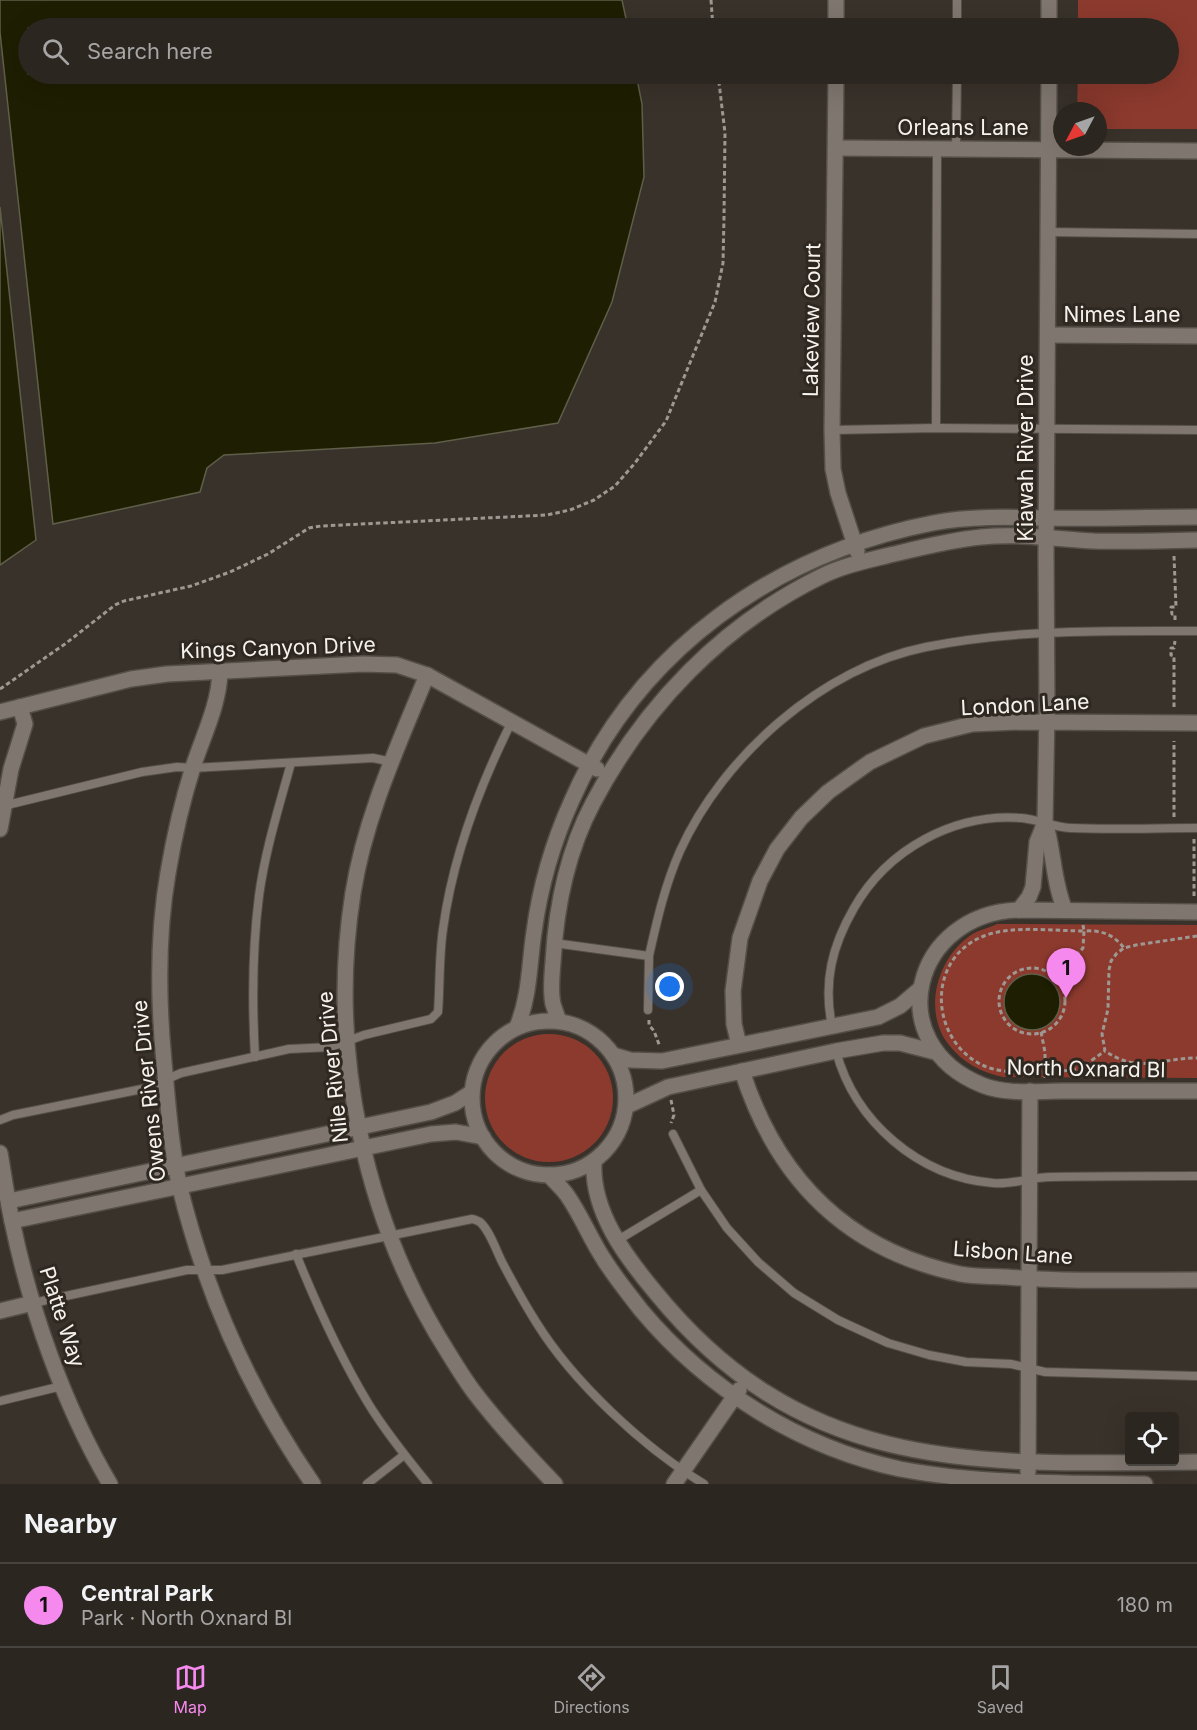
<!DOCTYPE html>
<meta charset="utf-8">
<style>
:root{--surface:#2b2620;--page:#37322d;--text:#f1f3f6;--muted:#a6a5a5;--line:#47433e;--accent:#f689ed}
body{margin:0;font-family:Inter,sans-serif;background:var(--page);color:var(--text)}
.controls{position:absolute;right:18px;bottom:18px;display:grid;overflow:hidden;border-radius:6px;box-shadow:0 6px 24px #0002}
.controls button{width:54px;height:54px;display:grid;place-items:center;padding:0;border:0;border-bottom:2px solid var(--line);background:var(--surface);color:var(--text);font:30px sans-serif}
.compass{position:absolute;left:1053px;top:102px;width:54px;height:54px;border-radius:50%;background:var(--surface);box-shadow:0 6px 24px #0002;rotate:229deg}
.you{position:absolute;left:670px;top:987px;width:21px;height:21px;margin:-15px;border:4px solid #fff;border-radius:50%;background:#1a73e8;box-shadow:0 0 0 9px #1a73e833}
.badge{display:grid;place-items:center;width:39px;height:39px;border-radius:50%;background:var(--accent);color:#111;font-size:20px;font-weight:700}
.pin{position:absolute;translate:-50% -50px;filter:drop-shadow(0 2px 3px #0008)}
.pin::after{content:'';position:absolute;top:32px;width:21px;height:18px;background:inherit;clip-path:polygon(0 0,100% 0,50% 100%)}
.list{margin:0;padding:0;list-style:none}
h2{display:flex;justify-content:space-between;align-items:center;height:78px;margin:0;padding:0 24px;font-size:26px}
h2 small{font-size:20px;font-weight:400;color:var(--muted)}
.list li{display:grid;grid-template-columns:39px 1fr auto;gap:18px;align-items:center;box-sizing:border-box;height:84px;padding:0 24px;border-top:2px solid var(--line)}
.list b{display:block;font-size:22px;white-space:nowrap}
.list p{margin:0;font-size:20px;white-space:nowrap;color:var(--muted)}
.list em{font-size:20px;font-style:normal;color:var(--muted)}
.icon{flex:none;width:33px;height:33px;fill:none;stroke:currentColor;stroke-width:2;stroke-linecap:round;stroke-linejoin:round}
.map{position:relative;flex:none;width:1197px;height:1484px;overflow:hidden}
.search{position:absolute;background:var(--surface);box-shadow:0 6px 24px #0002;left:18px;right:18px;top:18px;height:66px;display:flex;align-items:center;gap:15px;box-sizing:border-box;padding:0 21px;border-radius:33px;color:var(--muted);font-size:22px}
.sheet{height:162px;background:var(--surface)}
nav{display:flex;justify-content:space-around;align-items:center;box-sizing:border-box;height:84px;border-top:2px solid var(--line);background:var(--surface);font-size:16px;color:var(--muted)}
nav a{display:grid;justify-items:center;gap:3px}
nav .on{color:var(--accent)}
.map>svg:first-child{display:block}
.green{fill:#8d3a2e}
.water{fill:#1e1e02;stroke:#5f5e48;stroke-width:1.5}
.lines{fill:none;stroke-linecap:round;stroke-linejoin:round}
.service-casing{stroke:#534e47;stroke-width:10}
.minor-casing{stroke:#534e47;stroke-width:18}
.path{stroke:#9d9892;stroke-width:3;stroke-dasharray:4.5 3;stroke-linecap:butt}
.service{stroke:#7f776f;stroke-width:8}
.minor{stroke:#7f776f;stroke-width:15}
.labels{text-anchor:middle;stroke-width:6;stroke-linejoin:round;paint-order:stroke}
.street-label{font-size:21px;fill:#f6f2ed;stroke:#2f2821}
</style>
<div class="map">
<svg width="1197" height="1484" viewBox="0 0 1197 1484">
<rect width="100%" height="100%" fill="#39322b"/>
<g class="green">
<path d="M1078 0H1197V129H1098V111H1077L1078 74H1168V28H1078Z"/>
<path d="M997 924 1197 925V1078L1003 1077C981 1072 963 1063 949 1045 922 1011 937 958 971 935 978 930 989 928 997 924Z"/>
<circle cx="549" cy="1098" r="64"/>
</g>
<g class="water">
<path d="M0 0H622L628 28H28V74H636L642 104 644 177 612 302 558 423 435 443 224 455 207 468 200 492 53 524 0 32Z"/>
<path d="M0 207 36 540 0 565Z"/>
<circle cx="1032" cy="1002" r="28"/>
</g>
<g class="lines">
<defs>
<g id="service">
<path d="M957 28V0"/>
<path d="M956 149 957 74"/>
<path d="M1047 232 1197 234"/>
<path d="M936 428 937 149"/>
<path d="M832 430 936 428 1197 430"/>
<path d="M3 806 142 772 177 767 193 768 373 758 392 762"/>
<path d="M554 943 649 956C657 920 665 885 680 851 723 756 822 668 926 647 1015 629 1107 631 1197 631"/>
<path d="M648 1010 649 956"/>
<path d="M832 1026C823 982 832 946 854 908 887 850 953 813 1021 818 1037 819 1053 827 1070 828 1112 830 1155 828 1197 828"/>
<path d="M836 1051C855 1122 919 1177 993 1183 1013 1185 1031 1177 1051 1177 1100 1176 1148 1176 1197 1176"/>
<path d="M255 1057C252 1003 252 950 259 896 265 851 279 807 291 763"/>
<path d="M0 1120 13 1115 147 1088 181 1073 289 1049 331 1047 364 1035 431 1019 438 1012C440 985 439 956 443 929 453 855 479 787 512 721"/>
<path d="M673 1134 701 1190"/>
<path d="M618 1240 701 1190 727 1228 758 1262 794 1293 838 1320 888 1343 929 1355 966 1362 1011 1364 1045 1372 1197 1376"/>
<path d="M296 1254C317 1306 339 1355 368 1403 385 1431 407 1458 428 1484"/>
<path d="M33 1303 187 1270H222L472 1219C474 1219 478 1221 480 1222 490 1231 496 1250 502 1262 513 1283 524 1303 536 1322 573 1382 644 1448 704 1484"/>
<path d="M0 1401 62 1386"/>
<path d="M367 1484 404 1455"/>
</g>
<g id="minor">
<path d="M836 28V0"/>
<path d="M1049 28V0"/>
<path d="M836 74 832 430 833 469 838 493 857 551"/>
<path d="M836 148 1197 151"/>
<path d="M1048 335 1197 336"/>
<path d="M220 672C219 705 203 736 193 767 182 802 174 837 168 873 157 936 158 999 164 1062 168 1104 171 1148 180 1188 206 1294 251 1394 313 1484"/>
<path d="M427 675C398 746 365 817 353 893 328 1050 364 1221 449 1354 457 1367 465 1380 474 1392 499 1425 527 1455 555 1484"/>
<path d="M0 712 131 679 167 674 363 664 397 665 427 675 597 769"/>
<path d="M1045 822C1054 851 1053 882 1065 910"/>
<path d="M0 829 11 769 25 724 20 707"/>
<path d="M1019 910 1029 897 1033 887 1037 842 1045 822 1047 709 1046 556 1049 74"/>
<path d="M1197 912 1019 910C913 913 879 1043 982 1085 1007 1095 1037 1091 1064 1091 1108 1091 1153 1091 1197 1091"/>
<path d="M559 1021C557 1016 555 1010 553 1004 550 990 552 975 553 962 556 907 567 852 593 803 644 706 722 625 822 576 844 565 870 560 894 554 923 547 951 540 981 537 1018 533 1057 539 1094 541 1128 542 1163 541 1197 540"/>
<circle cx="549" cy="1098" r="77"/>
<path d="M517 1027C530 995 529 965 534 932 540 887 553 842 572 800 638 650 774 554 933 523 969 516 1009 517 1045 518 1096 519 1147 517 1197 517"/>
<path d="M739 1045 734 1024 733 991 740 938 760 881 777 849 801 818 828 792 870 762 924 736 972 724 1020 722 1197 723"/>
<path d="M613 1055 630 1060 662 1061 878 1017 900 1006 920 989"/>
<path d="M742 1071C777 1180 847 1250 960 1274 975 1277 991 1276 1006 1277 1069 1282 1133 1280 1197 1280"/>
<path d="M627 1106 668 1087 836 1051 883 1043H900L935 1052"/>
<path d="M0 1153C4 1176 7 1199 12 1221 30 1309 64 1406 110 1484"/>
<path d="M594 1161C591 1211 625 1256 656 1293 806 1477 981 1464 1197 1462"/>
<path d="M549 1175C555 1182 562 1188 567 1195 581 1215 590 1238 603 1258 614 1276 628 1293 641 1310 707 1389 799 1447 900 1469 980 1484 1063 1483 1145 1484"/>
<path d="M9 1201 431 1112 455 1103 472 1092"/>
<path d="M12 1221 431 1134 456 1132 483 1137"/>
<path d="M0 1311 33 1303"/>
<path d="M1028 1472 1030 1091"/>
<path d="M674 1484 739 1390"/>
</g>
</defs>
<use href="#service" class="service-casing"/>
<use href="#minor" class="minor-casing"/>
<g class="path">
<path d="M711 0 713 28"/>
<path d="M1174 556 1176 607H1171L1172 614H1175V622"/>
<path d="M0 689 65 644 115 605 124 601 191 586 230 572 268 554 309 528 321 526 547 515 570 510 594 500 615 486 635 463 666 421 715 302 723 263 724 217 725 133 718 74"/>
<path d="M1174 707V656L1171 655V648H1174L1175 641"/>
<path d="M1174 817V741"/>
<path d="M1194 896V837"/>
<path d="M1083 925 1084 931C1053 931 1012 925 984 936 926 958 929 1039 982 1065 1004 1076 1048 1072 1072 1070L1082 1067 1105 1051"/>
<path d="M1197 936 1136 945 1124 948 1117 953 1111 961 1109 970 1108 1009 1102 1034 1105 1051C1139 1074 1160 1058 1197 1058"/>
<circle cx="1032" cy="1001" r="33"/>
<path d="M1056 978 1083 948 1084 931C1101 930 1113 934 1124 948"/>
<path d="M649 1020V1025L654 1031 660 1047"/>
<path d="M1041 1032 1045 1052V1078"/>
<path d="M671 1100 674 1115 671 1123"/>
</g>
<use href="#service" class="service"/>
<use href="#minor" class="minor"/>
</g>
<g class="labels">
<g class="street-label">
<text x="963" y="135">Orleans Lane</text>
<text x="1122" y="322">Nimes Lane</text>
<text transform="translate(812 320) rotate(-89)" y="7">Lakeview Court</text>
<text transform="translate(1026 448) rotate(-90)" y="7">Kiawah River Drive</text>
<text transform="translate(278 648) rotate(-2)" y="7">Kings Canyon Drive</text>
<text transform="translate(1025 705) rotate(-3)" y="7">London Lane</text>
<text transform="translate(333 1067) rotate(-96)" y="7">Nile River Drive</text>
<text transform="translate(1086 1069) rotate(1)" y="7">North Oxnard Bl</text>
<text transform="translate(149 1091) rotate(-96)" y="7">Owens River Drive</text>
<text transform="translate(1013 1253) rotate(4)" y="7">Lisbon Lane</text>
<text transform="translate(62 1317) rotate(72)" y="7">Platte Way</text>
</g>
</g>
</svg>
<div class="controls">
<button><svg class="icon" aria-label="locate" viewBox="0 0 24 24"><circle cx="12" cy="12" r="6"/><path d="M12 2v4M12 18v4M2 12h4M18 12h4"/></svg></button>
</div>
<svg class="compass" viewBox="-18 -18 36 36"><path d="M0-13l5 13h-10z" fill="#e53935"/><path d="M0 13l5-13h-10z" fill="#a6a5a5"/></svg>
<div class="you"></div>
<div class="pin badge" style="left:1066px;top:998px">1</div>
<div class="search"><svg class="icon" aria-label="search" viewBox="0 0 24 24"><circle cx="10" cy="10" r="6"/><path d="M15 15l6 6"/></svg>Search here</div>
</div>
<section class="sheet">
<h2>Nearby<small></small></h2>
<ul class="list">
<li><span class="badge">1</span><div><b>Central Park</b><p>Park · North Oxnard Bl</p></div><em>180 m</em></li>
</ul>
</section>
<nav>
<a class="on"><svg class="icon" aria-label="map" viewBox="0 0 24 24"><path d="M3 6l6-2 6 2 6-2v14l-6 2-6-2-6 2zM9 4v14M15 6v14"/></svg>Map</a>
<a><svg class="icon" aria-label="directions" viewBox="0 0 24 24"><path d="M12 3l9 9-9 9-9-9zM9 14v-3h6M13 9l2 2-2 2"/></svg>Directions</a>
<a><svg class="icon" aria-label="saved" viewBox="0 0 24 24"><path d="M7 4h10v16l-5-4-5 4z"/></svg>Saved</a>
</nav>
